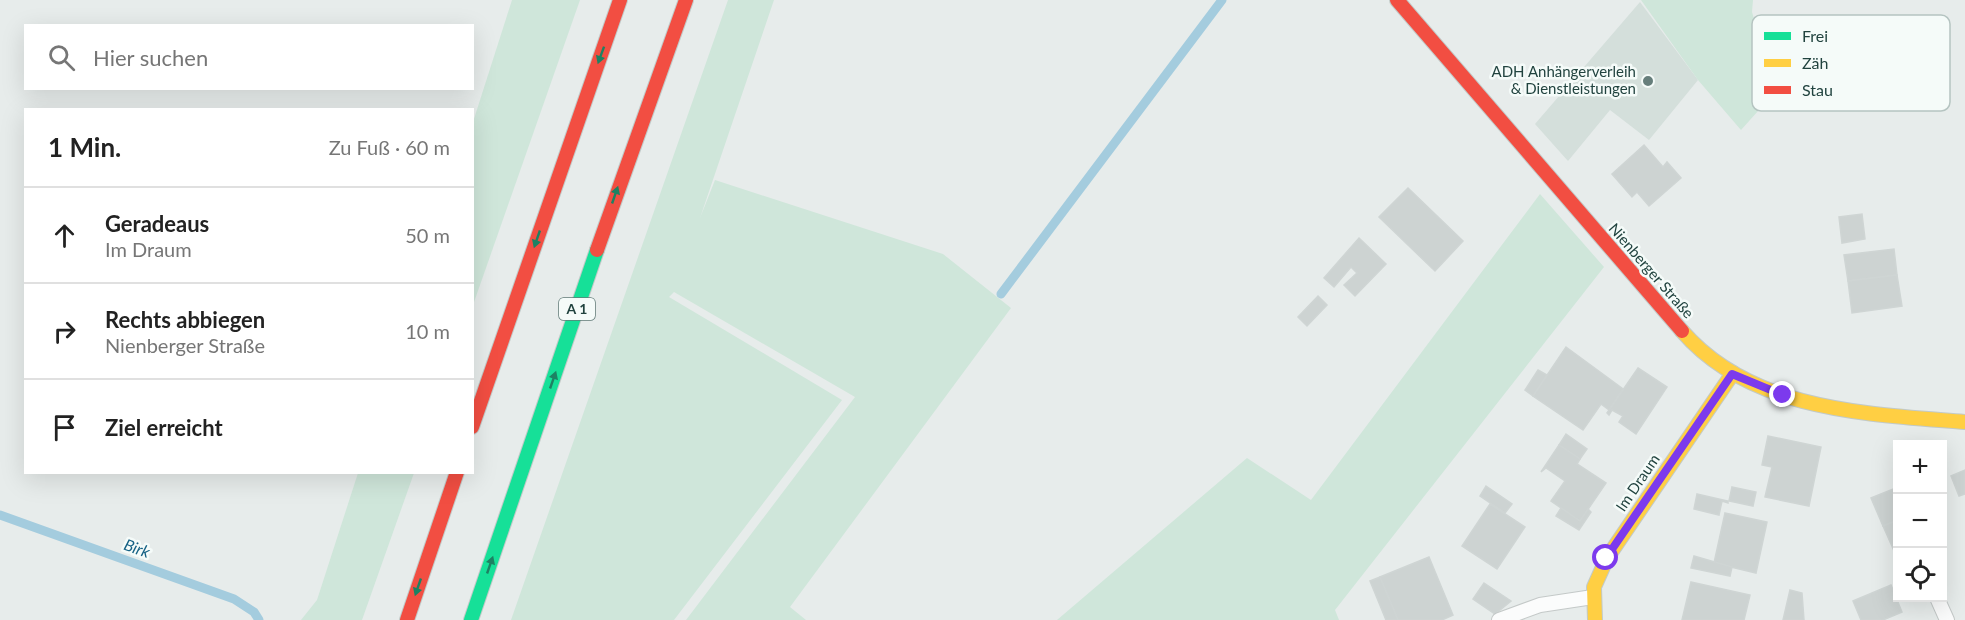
<!DOCTYPE html>
<html lang="de">
<meta charset="utf-8">
<style>
:root{--surface:#fff;--page:#f6f6f6;--text:#222;--muted:#767676;--line:#e0e0e0}
body{margin:0;font-family:Lato,sans-serif;background:var(--page);color:var(--text)}
.controls{position:absolute;right:18px;bottom:18px;display:grid;overflow:hidden;border-radius:0px;box-shadow:0 6px 24px #0002}
.controls button{width:54px;height:54px;display:grid;place-items:center;padding:0;border:0;border-bottom:2px solid var(--line);background:var(--surface);color:var(--text);font:30px sans-serif}
.stop{position:absolute;width:18px;height:18px;margin:-14px;border:4px solid #7c3aed;border-radius:50%;background:#fff}
.stop.end{background:#7c3aed;border-color:#fff;box-shadow:0 2px 6px #0008}
.list{margin:0;padding:0;list-style:none}
h2{display:flex;justify-content:space-between;align-items:center;height:78px;margin:0;padding:0 24px;font-size:26px}
h2 small{font-size:20px;font-weight:400;color:var(--muted)}
.list li{display:grid;grid-template-columns:39px 1fr auto;gap:18px;align-items:center;box-sizing:border-box;height:96px;padding:0 24px;border-top:2px solid var(--line)}
.list b{display:block;font-size:22px;white-space:nowrap}
.list p{margin:0;font-size:20px;white-space:nowrap;color:var(--muted)}
.list em{font-size:20px;font-style:normal;color:var(--muted)}
.icon{flex:none;width:33px;height:33px;fill:none;stroke:currentColor;stroke-width:2;stroke-linecap:round;stroke-linejoin:round}
.map{position:relative;flex:none;width:1965px;height:620px;overflow:hidden}
.search{position:absolute;background:var(--surface);box-shadow:0 6px 24px #0002;left:24px;top:24px;width:450px;height:66px;display:flex;align-items:center;gap:15px;box-sizing:border-box;padding:0 21px;border-radius:0px;color:var(--muted);font-size:22px}
.panel{position:absolute;background:var(--surface);box-shadow:0 6px 24px #0002;left:24px;top:108px;width:450px;height:366px;border-radius:0px}
.map>svg:first-child{display:block}
.built{fill:#d4dfdb}
.green{fill:#cfe6da}
.lines{fill:none;stroke-linecap:round;stroke-linejoin:round}
.stream{stroke:#a4ccde;stroke-width:9}
.building{fill:#cdd3d2;stroke:#cfd5d4;stroke-width:1.5}
.lane-casing{stroke:#c4c9c8;stroke-width:16}
.fast-casing{stroke:#c2cac8;stroke-width:16}
.slow-casing{stroke:#c2cac8;stroke-width:16}
.jam-casing{stroke:#c2cac8;stroke-width:16}
.lane{stroke:#fbfcfc;stroke-width:14}
.fast{stroke:#16e098;stroke-width:14}
.slow{stroke:#ffcf43;stroke-width:14}
.jam{stroke:#f24e42;stroke-width:14}
.oneway{fill:#1d8263}
.route{stroke:#7c3aed;stroke-width:8}
.poi-dot{fill:#667e7b;stroke:#f5fbf9;stroke-width:2}
.labels{text-anchor:middle;stroke-width:5;stroke-linejoin:round;paint-order:stroke}
.shield{fill:#f5fbf9;stroke:#617a77;stroke-width:1.5}
.shield-label{font-size:14px;font-weight:bold;fill:#21433f}
.poi-label{font-size:15px;fill:#21433f;stroke:#f5fbf9;text-anchor:end}
.street-label{font-size:15px;fill:#21433f;stroke:#f5fbf9}
.water-label{font-size:16px;font-style:italic;fill:#156184;stroke:#f5fbf9}
.key{fill:#f5fbf9;stroke:#b5c4c1;stroke-width:1.5}
.key-label{font-size:16px;fill:#21433f}
</style>
<div class="map">
<svg width="1965" height="620" viewBox="0 0 1965 620">
<rect width="100%" height="100%" fill="#e7eceb"/>
<path class="built" d="M1640 2 1698 80 1649 140 1610 110 1568 161 1535 124Z"/>
<g class="green">
<path d="M512 0H580L473 305V122Z"/>
<path d="M728 0H774L700 218 715 180 943 254 1011 308 790 607 806 620H686L855 397 674 292 669 297 842 400 674 620H511Z"/>
<path d="M1641 0H1753L1752 12 1775 92 1741 130 1698 80Z"/>
<path d="M1540 194 1604 267 1335 610 1339 620H1057L1247 458 1311 500Z"/>
<path d="M358 473H414L362 620H301L317 600Z"/>
</g>
<g class="lines">
<g class="stream">
<path d="M1001 294 1222 0"/>
<path d="M0 515 234 599 254 612 259 620"/>
</g>
</g>
<g class="building">
<path d="M1644 145 1663 167 1667 162 1681 178 1649 206 1637 192 1632 197 1612 174Z"/>
<path d="M1408 188 1463 241 1435 271 1379 217Z"/>
<path d="M1862 214 1865 239 1842 243 1839 217Z"/>
<path d="M1359 238 1386 264 1355 296 1344 285 1357 273 1351 267 1334 287 1324 278Z"/>
<path d="M1894 249 1897 275 1848 281 1844 255Z"/>
<path d="M1897 275 1902 306 1852 313 1848 281Z"/>
<path d="M1318 296 1327 305 1307 326 1298 317Z"/>
<path d="M1566 347 1623 389 1609 410 1601 404 1583 430 1533 396Z"/>
<path d="M1638 368 1667 387 1636 434 1619 422 1623 416 1612 410 1609 415 1607 413Z"/>
<path d="M1538 370 1547 375 1533 396 1525 390Z"/>
<path d="M1566 434 1587 449 1580 459 1559 445Z"/>
<path d="M1768 436 1821 447 1809 506 1765 497 1772 467 1762 465Z"/>
<path d="M1559 445 1580 459 1577 464 1606 483 1580 521 1551 501 1565 481 1546 468 1541 472Z"/>
<path d="M1965 470V494L1959 496 1951 476Z"/>
<path d="M1486 486 1512 504 1505 513 1480 496Z"/>
<path d="M1732 487 1756 492 1753 506 1729 501Z"/>
<path d="M1898 487V520L1883 526 1871 498Z"/>
<path d="M1697 494 1728 501V503L1722 501 1719 515 1694 509Z"/>
<path d="M1490 504 1525 527 1497 569 1462 546Z"/>
<path d="M1561 508 1580 521 1588 509 1591 512 1579 530 1556 516Z"/>
<path d="M1725 513 1767 522 1756 573 1714 563Z"/>
<path d="M1898 520V552L1895 553 1883 526Z"/>
<path d="M1694 556 1732 567 1730 576 1691 568Z"/>
<path d="M1429 557 1453 615 1442 620H1398L1380 577Z"/>
<path d="M1380 577 1398 620H1386L1370 581Z"/>
<path d="M1691 582 1750 595 1744 620H1682Z"/>
<path d="M1484 583 1511 601 1495 614 1473 599Z"/>
<path d="M1891 585 1902 612 1883 620H1861L1853 601Z"/>
<path d="M1790 590 1802 593 1804 620H1783Z"/>
</g>
<g class="lines">
<defs>
<g id="lane">
<path d="M1938 600 1947 620"/>
<path d="M1499 620 1540 605 1593 597"/>
</g>
<path id="fast" d="M471 620 597 250"/>
<g id="slow">
<path d="M1682 331C1751 411 1867 414 1965 422"/>
<path d="M1595 620 1594 587 1607 558 1733 373"/>
</g>
<g id="jam">
<path d="M1397 0 1682 331"/>
<path d="M597 250 686 0"/>
<path d="M472 427 620 0"/>
<path d="M407 620 457 472"/>
</g>
</defs>
<use href="#lane" class="lane-casing"/>
<use href="#fast" class="fast-casing"/>
<use href="#slow" class="slow-casing"/>
<use href="#jam" class="jam-casing"/>
<use href="#lane" class="lane"/>
<use href="#fast" class="fast"/>
<use href="#slow" class="slow"/>
<use href="#jam" class="jam"/>
</g>
<defs><path id="oneway-solid" d="M-6-.8H1V-3.2L6.5 0L1 3.2V.8H-6Z" transform="scale(1.5)"/></defs>
<g class="oneway">
<use href="#oneway-solid" transform="translate(601 55) rotate(110)"/>
<use href="#oneway-solid" transform="translate(615 195) rotate(-71)"/>
<use href="#oneway-solid" transform="translate(537 239) rotate(109)"/>
<use href="#oneway-solid" transform="translate(553 380) rotate(-71)"/>
<use href="#oneway-solid" transform="translate(490 565) rotate(-71)"/>
<use href="#oneway-solid" transform="translate(418 587) rotate(109)"/>
</g>
<g class="lines">
<path class="route" d="M1606 558 1732 374 1783 395"/>
</g>
<circle class="poi-dot" cx="1648" cy="81" r="6"/>
<g class="labels">
<rect class="shield" x="559" y="298" width="36" height="22" rx="4.5"/>
<g class="shield-label">
<text x="577" y="314">A 1</text>
</g>
<g class="poi-label">
<text x="1636" y="77">ADH Anhängerverleih<tspan x="1636" dy="17">&amp; Dienstleistungen</tspan></text>
</g>
<g class="street-label">
<text transform="translate(1651 271) rotate(49)" y="5">Nienberger Straße</text>
<text transform="translate(1638 483) rotate(-56)" y="5">Im Draum</text>
</g>
<g class="water-label">
<text transform="translate(137 548) rotate(20)" y="6">Birk</text>
</g>
</g>
<rect x="1752" y="15" width="198" height="96" rx="9" class="key"/>
<rect x="1764" y="32" width="27" height="8" fill="#16e098"/>
<rect x="1764" y="59" width="27" height="8" fill="#ffcf43"/>
<rect x="1764" y="86" width="27" height="8" fill="#f24e42"/>
<g class="key-label">
<text x="1802" y="42">Frei</text>
<text x="1802" y="69">Zäh</text>
<text x="1802" y="96">Stau</text>
</g>
</svg>
<div class="controls">
<button>+</button>
<button>−</button>
<button><svg class="icon" aria-label="locate" viewBox="0 0 24 24"><circle cx="12" cy="12" r="6"/><path d="M12 2v4M12 18v4M2 12h4M18 12h4"/></svg></button>
</div>
<div class="stop" style="left:1606px;top:558px"></div>
<div class="stop end" style="left:1783px;top:395px"></div>
<div class="search"><svg class="icon" aria-label="search" viewBox="0 0 24 24"><circle cx="10" cy="10" r="6"/><path d="M15 15l6 6"/></svg>Hier suchen</div>
<section class="panel">
<h2>1 Min.<small>Zu Fuß · 60 m</small></h2>
<ul class="list">
<li><svg class="icon" aria-label="ahead" viewBox="0 0 24 24"><path d="M12 20V5M6 11l6-6 6 6"/></svg><div><b>Geradeaus</b><p>Im Draum</p></div><em>50 m</em></li>
<li><svg class="icon" aria-label="right" viewBox="0 0 24 24"><path d="M7 20v-9h11M14 6l5 5-5 5"/></svg><div><b>Rechts abbiegen</b><p>Nienberger Straße</p></div><em>10 m</em></li>
<li><svg class="icon" aria-label="arrive" viewBox="0 0 24 24"><path d="M6 21V4h12l-3 4 3 4H6"/></svg><div><b>Ziel erreicht</b></div></li>
</ul>
</section>
</div>
